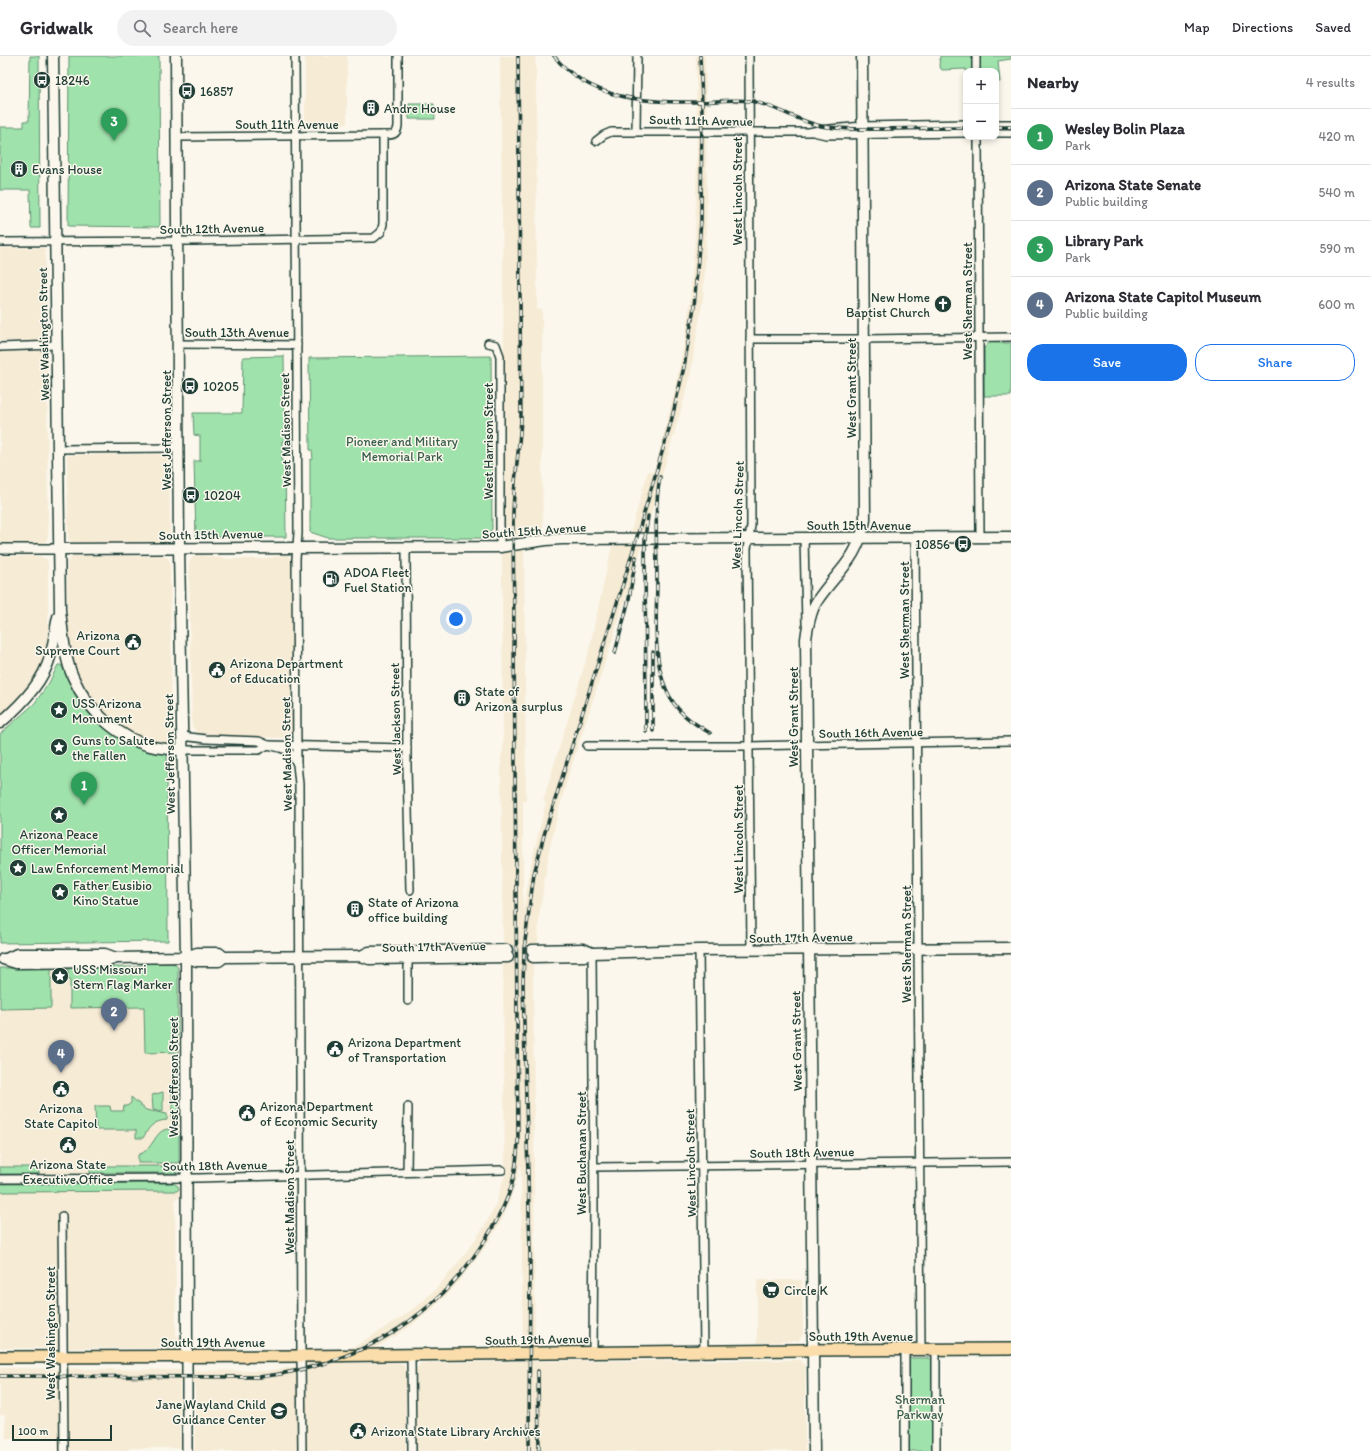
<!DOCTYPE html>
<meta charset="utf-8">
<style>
:root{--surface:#fff;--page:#f2f2f3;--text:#2b2b33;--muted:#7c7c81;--line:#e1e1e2;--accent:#1a73e8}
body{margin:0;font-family:Itim,sans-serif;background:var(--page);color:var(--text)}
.controls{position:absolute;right:12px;top:12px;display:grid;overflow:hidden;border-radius:8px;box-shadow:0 2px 6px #0003}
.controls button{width:36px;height:36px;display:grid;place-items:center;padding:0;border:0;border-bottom:1px solid var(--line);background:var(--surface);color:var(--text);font:20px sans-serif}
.scale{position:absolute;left:12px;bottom:10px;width:100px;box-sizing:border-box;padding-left:4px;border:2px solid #1f3d34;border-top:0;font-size:11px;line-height:14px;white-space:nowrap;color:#1f3d34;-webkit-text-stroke:3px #fbf7ec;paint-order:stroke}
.you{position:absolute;left:456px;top:563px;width:14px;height:14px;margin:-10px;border:3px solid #fff;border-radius:50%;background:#1a73e8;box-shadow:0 0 0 6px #1a73e833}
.badge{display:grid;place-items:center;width:26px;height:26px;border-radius:50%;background:var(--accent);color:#fff;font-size:13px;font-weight:700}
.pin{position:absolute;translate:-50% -33px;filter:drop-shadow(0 1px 2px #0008)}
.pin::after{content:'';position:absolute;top:21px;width:14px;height:12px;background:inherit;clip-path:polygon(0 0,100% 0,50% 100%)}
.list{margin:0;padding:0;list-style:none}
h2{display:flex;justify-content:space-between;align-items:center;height:52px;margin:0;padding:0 16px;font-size:17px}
h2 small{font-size:13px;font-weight:400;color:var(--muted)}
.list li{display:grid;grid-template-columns:26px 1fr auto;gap:12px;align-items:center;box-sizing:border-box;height:56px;padding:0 16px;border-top:1px solid var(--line)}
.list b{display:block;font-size:15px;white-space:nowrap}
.list p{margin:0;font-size:13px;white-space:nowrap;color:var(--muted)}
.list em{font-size:13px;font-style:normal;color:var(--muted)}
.actions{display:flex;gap:8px;padding:12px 16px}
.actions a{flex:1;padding:9px 0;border:1px solid var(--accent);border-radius:16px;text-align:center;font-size:14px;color:var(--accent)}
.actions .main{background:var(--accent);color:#fff}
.icon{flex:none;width:22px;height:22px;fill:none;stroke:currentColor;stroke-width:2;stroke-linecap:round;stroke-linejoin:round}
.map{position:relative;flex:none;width:1011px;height:1395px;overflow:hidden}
header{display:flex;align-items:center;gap:24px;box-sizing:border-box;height:56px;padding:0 20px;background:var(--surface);border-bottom:1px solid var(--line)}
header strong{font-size:19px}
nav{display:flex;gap:22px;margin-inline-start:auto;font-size:14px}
.search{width:280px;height:36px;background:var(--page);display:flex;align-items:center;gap:10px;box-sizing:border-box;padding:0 14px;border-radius:22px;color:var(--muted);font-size:15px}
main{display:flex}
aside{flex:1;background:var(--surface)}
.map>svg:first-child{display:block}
.built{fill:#f6ebd5}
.green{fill:#a0e2ac;stroke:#609070}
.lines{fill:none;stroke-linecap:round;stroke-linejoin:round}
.secondary-tunnel{stroke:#cfd2c7;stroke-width:10;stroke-dasharray:10 5;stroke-linecap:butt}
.minor-casing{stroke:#1f3d34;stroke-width:10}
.tertiary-casing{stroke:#1f3d34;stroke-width:12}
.secondary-casing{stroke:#1f3d34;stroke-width:13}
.primary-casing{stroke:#1f3d34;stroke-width:14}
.minor{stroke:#fbf7ec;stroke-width:7}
.tertiary{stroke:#fbf7ec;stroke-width:9}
.secondary{stroke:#fbf7ec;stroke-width:10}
.primary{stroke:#faddab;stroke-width:11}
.rail-casing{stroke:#1f3d34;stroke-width:3.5}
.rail{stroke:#fbf7ec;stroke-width:2;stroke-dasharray:6;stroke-linecap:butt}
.labels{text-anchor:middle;stroke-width:3;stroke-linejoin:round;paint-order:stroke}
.poi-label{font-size:13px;fill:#1f3d34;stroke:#fbf7ec;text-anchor:start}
.street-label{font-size:13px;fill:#1f3d34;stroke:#fbf7ec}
.park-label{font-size:13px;fill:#395e4c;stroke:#fbf7ec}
</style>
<header>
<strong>Gridwalk</strong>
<div class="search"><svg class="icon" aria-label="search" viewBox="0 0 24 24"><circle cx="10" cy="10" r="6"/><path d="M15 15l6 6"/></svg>Search here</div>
<nav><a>Map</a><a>Directions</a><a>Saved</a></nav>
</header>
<main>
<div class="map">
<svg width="1011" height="1395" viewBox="0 0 1011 1395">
<rect width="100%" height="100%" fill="#fbf7ec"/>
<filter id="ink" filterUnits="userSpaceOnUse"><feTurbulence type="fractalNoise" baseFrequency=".025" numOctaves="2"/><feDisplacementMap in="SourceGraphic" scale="8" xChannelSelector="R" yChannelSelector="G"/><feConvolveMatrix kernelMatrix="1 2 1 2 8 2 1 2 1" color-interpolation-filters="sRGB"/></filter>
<g filter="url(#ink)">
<g class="built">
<rect x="305" y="0" width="42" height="68"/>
<path d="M500 0H535L536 11 537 254 542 253V401L543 479H524L526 745H523V855L532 804 546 746 543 745 588 598 612 490 627 489 648 415 653 416 656 409 674 338 686 277 690 244 695 182 697 103 696 0H705L706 27 707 143 705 209 703 242 689 326 634 517 569 718 559 753 549 795 539 861 538 887H533L535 1305 801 1304 805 1310V1395H417L416 1314 420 1308 423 1307 523 1305 521 1108 510 1144 502 1164 481 1197 455 1230 431 1254 409 1271 377 1291 345 1307H399L403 1309 405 1312 406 1318V1395H194L195 1379V1327H180V1392H129V1395L58 1394V1383H6L5 1359H0V1312L264 1315 292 1311 321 1304 357 1289 402 1261 423 1245 436 1233 462 1202 484 1171 495 1150 505 1119 503 908H509V888L503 889 501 701 503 694 502 505 504 299Z"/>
<path d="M0 192H42L45 193 47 281 44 285H0Z"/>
<path d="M44 295 47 298 48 480 46 485 43 487H0V296Z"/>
<path d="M166 398 169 402 170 480 168 483 165 486H73L68 483 67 400 69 399Z"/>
<path d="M197 499 229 503H261L286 499 291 502 293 677 288 682 205 679 197 677 192 670 189 507 193 501Z"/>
<path d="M0 500H40L46 503 48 506V584L45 599 38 616 28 632 15 647 0 659Z"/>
<path d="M74 500H163L169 503 170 506 172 681 169 687 167 689 141 683 118 670 92 645 76 617 70 598 68 577 67 507 71 501Z"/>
<path d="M147 907H171L175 908 178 912 179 1107 178 1115 175 1117 0 1118V912L135 911Z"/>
<path d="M173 1127 177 1128 180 1132V1141L175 1143 176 1279 180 1282 179 1290 176 1292H0V1128Z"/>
<path d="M757 1224H802L803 1278 798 1285 757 1287Z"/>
</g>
<g class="green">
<path d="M30 0H39L40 172H31L30 134H0V71H24V65H29Z"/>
<path d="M69 0H159L160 171 68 170Z"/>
<path d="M940 0H1011V3L998 5 1000 26H996V15H966V13L942 14 939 10Z"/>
<path d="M409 48H434L435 63H409Z"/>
<path d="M989 287H1011V340H984V292Z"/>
<path d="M284 300 285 385H282V405H285L286 481H196L194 405H200V380L194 379 193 357H242L243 301Z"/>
<path d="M491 300 492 473 485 482H328L310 476V404L313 403 312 394H310L309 302Z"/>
<path d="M58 609H61L75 636 82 647 98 664 155 696 167 698 168 885 0 887V678L34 648 49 627Z"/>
<path d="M147 907H171L175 908 178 912V996L145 997 144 951 70 952V924L68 923V908L74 911H135Z"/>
<path d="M53 908V914H51V952L0 953V912H16Z"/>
<path d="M172 1016 176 1017 178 1021 179 1062 172 1066Z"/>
<path d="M163 1036V1056L153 1054 152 1039Z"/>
<path d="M131 1041 146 1054 167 1058V1064C153 1065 149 1071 143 1082H136V1074H96L95 1050H110L111 1055H123L124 1050H127L131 1047Z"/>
<path d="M167 1073 172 1074 179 1077V1107H138V1099C154 1094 154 1075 167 1073Z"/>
<path d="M90 1110H177L179 1111 178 1115 175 1117H90Z"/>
<rect x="0" y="1111" width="39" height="7"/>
<path d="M173 1127 178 1130 179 1133 177 1135 0 1136V1128Z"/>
<path d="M910 1302H929L933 1305V1395H907L908 1304Z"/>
</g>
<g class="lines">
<g class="secondary-tunnel">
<path d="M507 894H532"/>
<path d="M508 901H533"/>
</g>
<defs>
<g id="minor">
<path d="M295 0 298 477 296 503 297 708 299 728 301 1300 302 1395"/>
<path d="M749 0 751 470 747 493 751 894"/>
<path d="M976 0V15"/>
<path d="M996 68H1011"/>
<path d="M636 75 637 0"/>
<path d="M813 76 826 79 966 77"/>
<path d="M996 77H1011"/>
<path d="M177 81 383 79C391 79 397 80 398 70V0"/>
<path d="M978 81 980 481"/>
<path d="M596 85 604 79 611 76H809L819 74 863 70 966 68"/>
<path d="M0 186 193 185 374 182 381 176 383 168V79"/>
<path d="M750 283H864L1011 281"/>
<path d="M488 287 496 289 500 300V491"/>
<path d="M178 288 297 289"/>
<path d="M0 291 56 289"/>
<path d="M57 393 179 392"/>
<path d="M804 482 806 568"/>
<path d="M915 482 921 1294"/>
<path d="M406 491 407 711 410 834"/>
<path d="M181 680 206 683 259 685 268 689 280 692 286 694 292 699 297 708"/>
<path d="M587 690H749L1011 685"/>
<path d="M182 694H259L268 689 407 692"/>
<path d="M699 894 704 1296"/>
<path d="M592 897 594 1153 593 1296"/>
<path d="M408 900V945"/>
<path d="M594 1111 1011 1106"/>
<path d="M407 1116 408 1051"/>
<path d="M0 1123 199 1122 502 1114"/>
<path d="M62 1160 64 1395"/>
<path d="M905 1294V1395"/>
<path d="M936 1294V1395"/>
<path d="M411 1299 412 1395"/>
</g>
<g id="tertiary">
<path d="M0 493H59"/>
<path d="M187 1300V1395"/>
</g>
<g id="secondary">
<path d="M53 0 60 555C63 577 64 601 73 621 87 654 119 683 154 691 163 693 172 693 182 694"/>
<path d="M176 0 179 492 186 901 187 1300"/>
<path d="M59 493 500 491 546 484 562 483 1011 481"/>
<path d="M0 667C20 650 43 627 50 601 54 588 55 574 58 561"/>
<path d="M532 894 583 893 592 897 699 894 1011 892"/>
<path d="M361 900 369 896 507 894"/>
<path d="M186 901 197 905H219L224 901"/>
<path d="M533 901 584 900 592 897"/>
<path d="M3 903 16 907 105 906 116 902"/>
<path d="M6 903 17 898H105L116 902 186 901 197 897H219L224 901 361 900 369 903 508 901"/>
<path d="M814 1395 806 583C807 573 811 554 817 545 837 515 858 504 865 464L862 0"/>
</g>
<path id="primary" d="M0 1301 301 1300 801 1294 1011 1293"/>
</defs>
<use href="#minor" class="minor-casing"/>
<use href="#tertiary" class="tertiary-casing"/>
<use href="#secondary" class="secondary-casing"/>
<use href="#primary" class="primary-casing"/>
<use href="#minor" class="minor"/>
<use href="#tertiary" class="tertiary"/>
<use href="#secondary" class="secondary"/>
<use href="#primary" class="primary"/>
<defs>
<g id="rail">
<path d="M554 0C590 45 649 47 702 46 717 45 734 43 750 45 775 49 796 65 821 70 842 74 864 73 884 73 912 72 939 72 966 72"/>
<path d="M996 71H1011"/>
<path d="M660 421C654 453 657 489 657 522 657 557 652 601 666 633 675 655 691 666 710 677"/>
<path d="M653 596V675"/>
<path d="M615 597 629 543 636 501"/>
<path d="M646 675 645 482 648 460"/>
<path d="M538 1315 539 1395"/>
<path d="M0 1320 259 1321C353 1310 434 1266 485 1184 497 1165 508 1145 513 1124 516 1112 517 1100 518 1087L513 457C514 425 519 395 521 363L518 0"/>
<path d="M529 1395 530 1194 523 929 524 893 528 862 534 818 544 779 623 528 671 366 684 311 694 251 701 165 702 46 700 0"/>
</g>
</defs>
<use href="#rail" class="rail-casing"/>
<use href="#rail" class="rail"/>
</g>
</g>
<defs>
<symbol id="bus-disc" viewBox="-11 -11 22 22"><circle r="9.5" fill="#1f3d34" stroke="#fbf7ec"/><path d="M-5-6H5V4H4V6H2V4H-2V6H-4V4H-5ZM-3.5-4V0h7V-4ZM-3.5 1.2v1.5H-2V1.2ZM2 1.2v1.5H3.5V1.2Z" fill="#fff"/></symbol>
<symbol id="building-disc" viewBox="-11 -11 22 22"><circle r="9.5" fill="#1f3d34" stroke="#fbf7ec"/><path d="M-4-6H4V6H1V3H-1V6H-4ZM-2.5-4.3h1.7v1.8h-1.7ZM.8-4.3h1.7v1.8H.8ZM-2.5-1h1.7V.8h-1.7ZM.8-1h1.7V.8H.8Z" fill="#fff"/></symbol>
<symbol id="church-disc" viewBox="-11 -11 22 22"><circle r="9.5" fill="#1f3d34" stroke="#fbf7ec"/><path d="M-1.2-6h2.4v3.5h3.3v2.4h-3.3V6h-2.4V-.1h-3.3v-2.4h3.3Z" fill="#fff"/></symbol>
<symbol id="fuel-disc" viewBox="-11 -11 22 22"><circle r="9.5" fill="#1f3d34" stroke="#fbf7ec"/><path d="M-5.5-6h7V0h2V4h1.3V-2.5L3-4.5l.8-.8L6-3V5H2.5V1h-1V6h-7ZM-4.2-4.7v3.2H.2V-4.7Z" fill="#fff"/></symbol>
<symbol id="civic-disc" viewBox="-11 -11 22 22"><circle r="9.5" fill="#1f3d34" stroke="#fbf7ec"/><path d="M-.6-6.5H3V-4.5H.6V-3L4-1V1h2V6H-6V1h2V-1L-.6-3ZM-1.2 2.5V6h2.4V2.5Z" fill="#fff"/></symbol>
<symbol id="sight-disc" viewBox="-11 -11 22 22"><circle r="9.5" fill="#1f3d34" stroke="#fbf7ec"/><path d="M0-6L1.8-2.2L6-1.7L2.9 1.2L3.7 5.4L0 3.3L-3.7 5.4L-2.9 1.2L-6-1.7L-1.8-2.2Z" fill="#fff"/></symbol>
<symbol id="supermarket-disc" viewBox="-11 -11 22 22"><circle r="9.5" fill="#1f3d34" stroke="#fbf7ec"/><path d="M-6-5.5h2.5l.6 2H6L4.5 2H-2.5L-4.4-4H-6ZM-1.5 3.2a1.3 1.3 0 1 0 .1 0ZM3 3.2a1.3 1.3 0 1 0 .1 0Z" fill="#fff"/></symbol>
<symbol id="school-disc" viewBox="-11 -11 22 22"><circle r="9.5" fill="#1f3d34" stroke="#fbf7ec"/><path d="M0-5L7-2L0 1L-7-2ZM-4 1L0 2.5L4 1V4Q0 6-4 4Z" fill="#fff"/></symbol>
</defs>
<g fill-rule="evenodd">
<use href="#bus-disc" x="32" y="14" width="20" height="20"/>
<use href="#bus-disc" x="177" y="25" width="20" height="20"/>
<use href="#building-disc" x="361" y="42" width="20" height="20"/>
<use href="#building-disc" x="9" y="103" width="20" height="20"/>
<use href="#church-disc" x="933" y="238" width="20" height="20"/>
<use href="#bus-disc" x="180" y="320" width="20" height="20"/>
<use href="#bus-disc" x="181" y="429" width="20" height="20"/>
<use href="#bus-disc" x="953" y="478" width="20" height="20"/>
<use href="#fuel-disc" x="321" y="513" width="20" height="20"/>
<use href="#civic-disc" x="123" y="576" width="20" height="20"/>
<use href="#civic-disc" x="207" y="604" width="20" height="20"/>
<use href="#building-disc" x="452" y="632" width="20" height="20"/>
<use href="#sight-disc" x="49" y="644" width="20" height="20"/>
<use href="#sight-disc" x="49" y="681" width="20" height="20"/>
<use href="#sight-disc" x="49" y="749" width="20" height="20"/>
<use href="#sight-disc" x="8" y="802" width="20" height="20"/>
<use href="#sight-disc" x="50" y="826" width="20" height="20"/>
<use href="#building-disc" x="345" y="843" width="20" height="20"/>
<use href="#sight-disc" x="50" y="910" width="20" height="20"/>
<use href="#civic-disc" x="325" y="983" width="20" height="20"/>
<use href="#civic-disc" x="51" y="1023" width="20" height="20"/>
<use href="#civic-disc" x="237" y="1047" width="20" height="20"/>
<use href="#civic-disc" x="58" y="1079" width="20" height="20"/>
<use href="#supermarket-disc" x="761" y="1224" width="20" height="20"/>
<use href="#school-disc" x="269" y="1345" width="20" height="20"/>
<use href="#civic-disc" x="348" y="1365" width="20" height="20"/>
</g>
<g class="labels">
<g class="poi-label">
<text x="55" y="29">18246</text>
<text x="200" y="40">16857</text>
<text x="384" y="57">Andre House</text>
<text x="32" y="118">Evans House</text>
<text x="930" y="246" text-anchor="end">New Home<tspan x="930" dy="15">Baptist Church</tspan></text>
<text x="203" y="335">10205</text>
<text x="204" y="444">10204</text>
<text x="950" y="493" text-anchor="end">10856</text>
<text x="344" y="521">ADOA Fleet<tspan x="344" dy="15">Fuel Station</tspan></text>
<text x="120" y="584" text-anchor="end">Arizona<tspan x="120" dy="15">Supreme Court</tspan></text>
<text x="230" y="612">Arizona Department<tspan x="230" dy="15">of Education</tspan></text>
<text x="475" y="640">State of<tspan x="475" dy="15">Arizona surplus</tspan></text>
<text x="72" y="652">USS Arizona<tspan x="72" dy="15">Monument</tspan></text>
<text x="72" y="689">Guns to Salute<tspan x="72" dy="15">the Fallen</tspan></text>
<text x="59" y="783" text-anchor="middle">Arizona Peace<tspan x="59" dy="15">Officer Memorial</tspan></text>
<text x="31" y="817">Law Enforcement Memorial</text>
<text x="73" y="834">Father Eusibio<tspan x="73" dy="15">Kino Statue</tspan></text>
<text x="368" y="851">State of Arizona<tspan x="368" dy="15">office building</tspan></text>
<text x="73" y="918">USS Missouri<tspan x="73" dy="15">Stern Flag Marker</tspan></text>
<text x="348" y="991">Arizona Department<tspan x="348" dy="15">of Transportation</tspan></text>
<text x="260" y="1055">Arizona Department<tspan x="260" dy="15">of Economic Security</tspan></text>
<text x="61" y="1057" text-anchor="middle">Arizona<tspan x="61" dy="15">State Capitol</tspan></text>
<text x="68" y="1113" text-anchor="middle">Arizona State<tspan x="68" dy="15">Executive Office</tspan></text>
<text x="784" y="1239">Circle K</text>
<text x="266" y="1353" text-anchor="end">Jane Wayland Child<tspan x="266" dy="15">Guidance Center</tspan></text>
<text x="371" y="1380">Arizona State Library Archives</text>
</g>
<g class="street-label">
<text transform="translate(701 64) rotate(1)" y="5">South 11th Avenue</text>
<text x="287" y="73">South 11th Avenue</text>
<text transform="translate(737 135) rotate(-90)" y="5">West Lincoln Street</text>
<text transform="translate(212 172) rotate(-1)" y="5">South 12th Avenue</text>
<text transform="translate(967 245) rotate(-90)" y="5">West Sherman Street</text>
<text x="237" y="281">South 13th Avenue</text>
<text transform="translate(43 278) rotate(-91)" y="5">West Washington Street</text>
<text transform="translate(851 332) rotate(-90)" y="5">West Grant Street</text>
<text transform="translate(166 374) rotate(-90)" y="5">West Jefferson Street</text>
<text transform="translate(285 374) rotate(-91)" y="5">West Madison Street</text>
<text transform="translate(488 385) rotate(-90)" y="5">West Harrison Street</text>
<text transform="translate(737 459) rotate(-88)" y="5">West Lincoln Street</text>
<text x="859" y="474">South 15th Avenue</text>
<text transform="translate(534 474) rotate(-4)" y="5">South 15th Avenue</text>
<text transform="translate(211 478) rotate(-1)" y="5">South 15th Avenue</text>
<text transform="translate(904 564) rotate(-90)" y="5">West Sherman Street</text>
<text transform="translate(793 661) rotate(-90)" y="5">West Grant Street</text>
<text transform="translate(395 663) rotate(-91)" y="5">West Jackson Street</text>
<text transform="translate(871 676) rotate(-1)" y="5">South 16th Avenue</text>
<text transform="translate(169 698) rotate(-91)" y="5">West Jefferson Street</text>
<text transform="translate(286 698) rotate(-91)" y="5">West Madison Street</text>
<text transform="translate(738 783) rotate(-90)" y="5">West Lincoln Street</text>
<text transform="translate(801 881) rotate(-1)" y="5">South 17th Avenue</text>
<text transform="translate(906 888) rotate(-90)" y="5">West Sherman Street</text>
<text transform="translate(434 890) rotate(-1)" y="5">South 17th Avenue</text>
<text transform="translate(796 985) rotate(-91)" y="5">West Grant Street</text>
<text transform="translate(173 1021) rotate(-90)" y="5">West Jefferson Street</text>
<text transform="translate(802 1096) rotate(-1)" y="5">South 18th Avenue</text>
<text transform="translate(581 1097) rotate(-90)" y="5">West Buchanan Street</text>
<text transform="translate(690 1107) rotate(-91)" y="5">West Lincoln Street</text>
<text transform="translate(215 1109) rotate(-1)" y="5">South 18th Avenue</text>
<text transform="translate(289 1141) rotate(-90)" y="5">West Madison Street</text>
<text transform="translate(50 1277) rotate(-90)" y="5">West Washington Street</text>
<text x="861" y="1285">South 19th Avenue</text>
<text transform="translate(537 1283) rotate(-1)" y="5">South 19th Avenue</text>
<text x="213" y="1291">South 19th Avenue</text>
</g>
<g class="park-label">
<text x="402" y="390">Pioneer and Military<tspan x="402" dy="15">Memorial Park</tspan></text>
<text x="920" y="1348">Sherman<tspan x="920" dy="15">Parkway</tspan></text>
</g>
</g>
</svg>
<div class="controls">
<button>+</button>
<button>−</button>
</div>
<div class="scale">100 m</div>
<div class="you"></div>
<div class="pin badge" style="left:84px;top:749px;background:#2e9e5b">1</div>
<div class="pin badge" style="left:114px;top:975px;background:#5c6f8a">2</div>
<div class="pin badge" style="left:114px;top:85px;background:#2e9e5b">3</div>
<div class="pin badge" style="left:61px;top:1017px;background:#5c6f8a">4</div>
</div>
<aside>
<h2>Nearby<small>4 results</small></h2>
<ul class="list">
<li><span class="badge" style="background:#2e9e5b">1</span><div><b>Wesley Bolin Plaza</b><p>Park</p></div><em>420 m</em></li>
<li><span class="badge" style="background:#5c6f8a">2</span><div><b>Arizona State Senate</b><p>Public building</p></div><em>540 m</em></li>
<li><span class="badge" style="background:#2e9e5b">3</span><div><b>Library Park</b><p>Park</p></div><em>590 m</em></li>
<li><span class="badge" style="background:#5c6f8a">4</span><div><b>Arizona State Capitol Museum</b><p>Public building</p></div><em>600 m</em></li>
</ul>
<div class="actions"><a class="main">Save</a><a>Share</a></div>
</aside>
</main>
